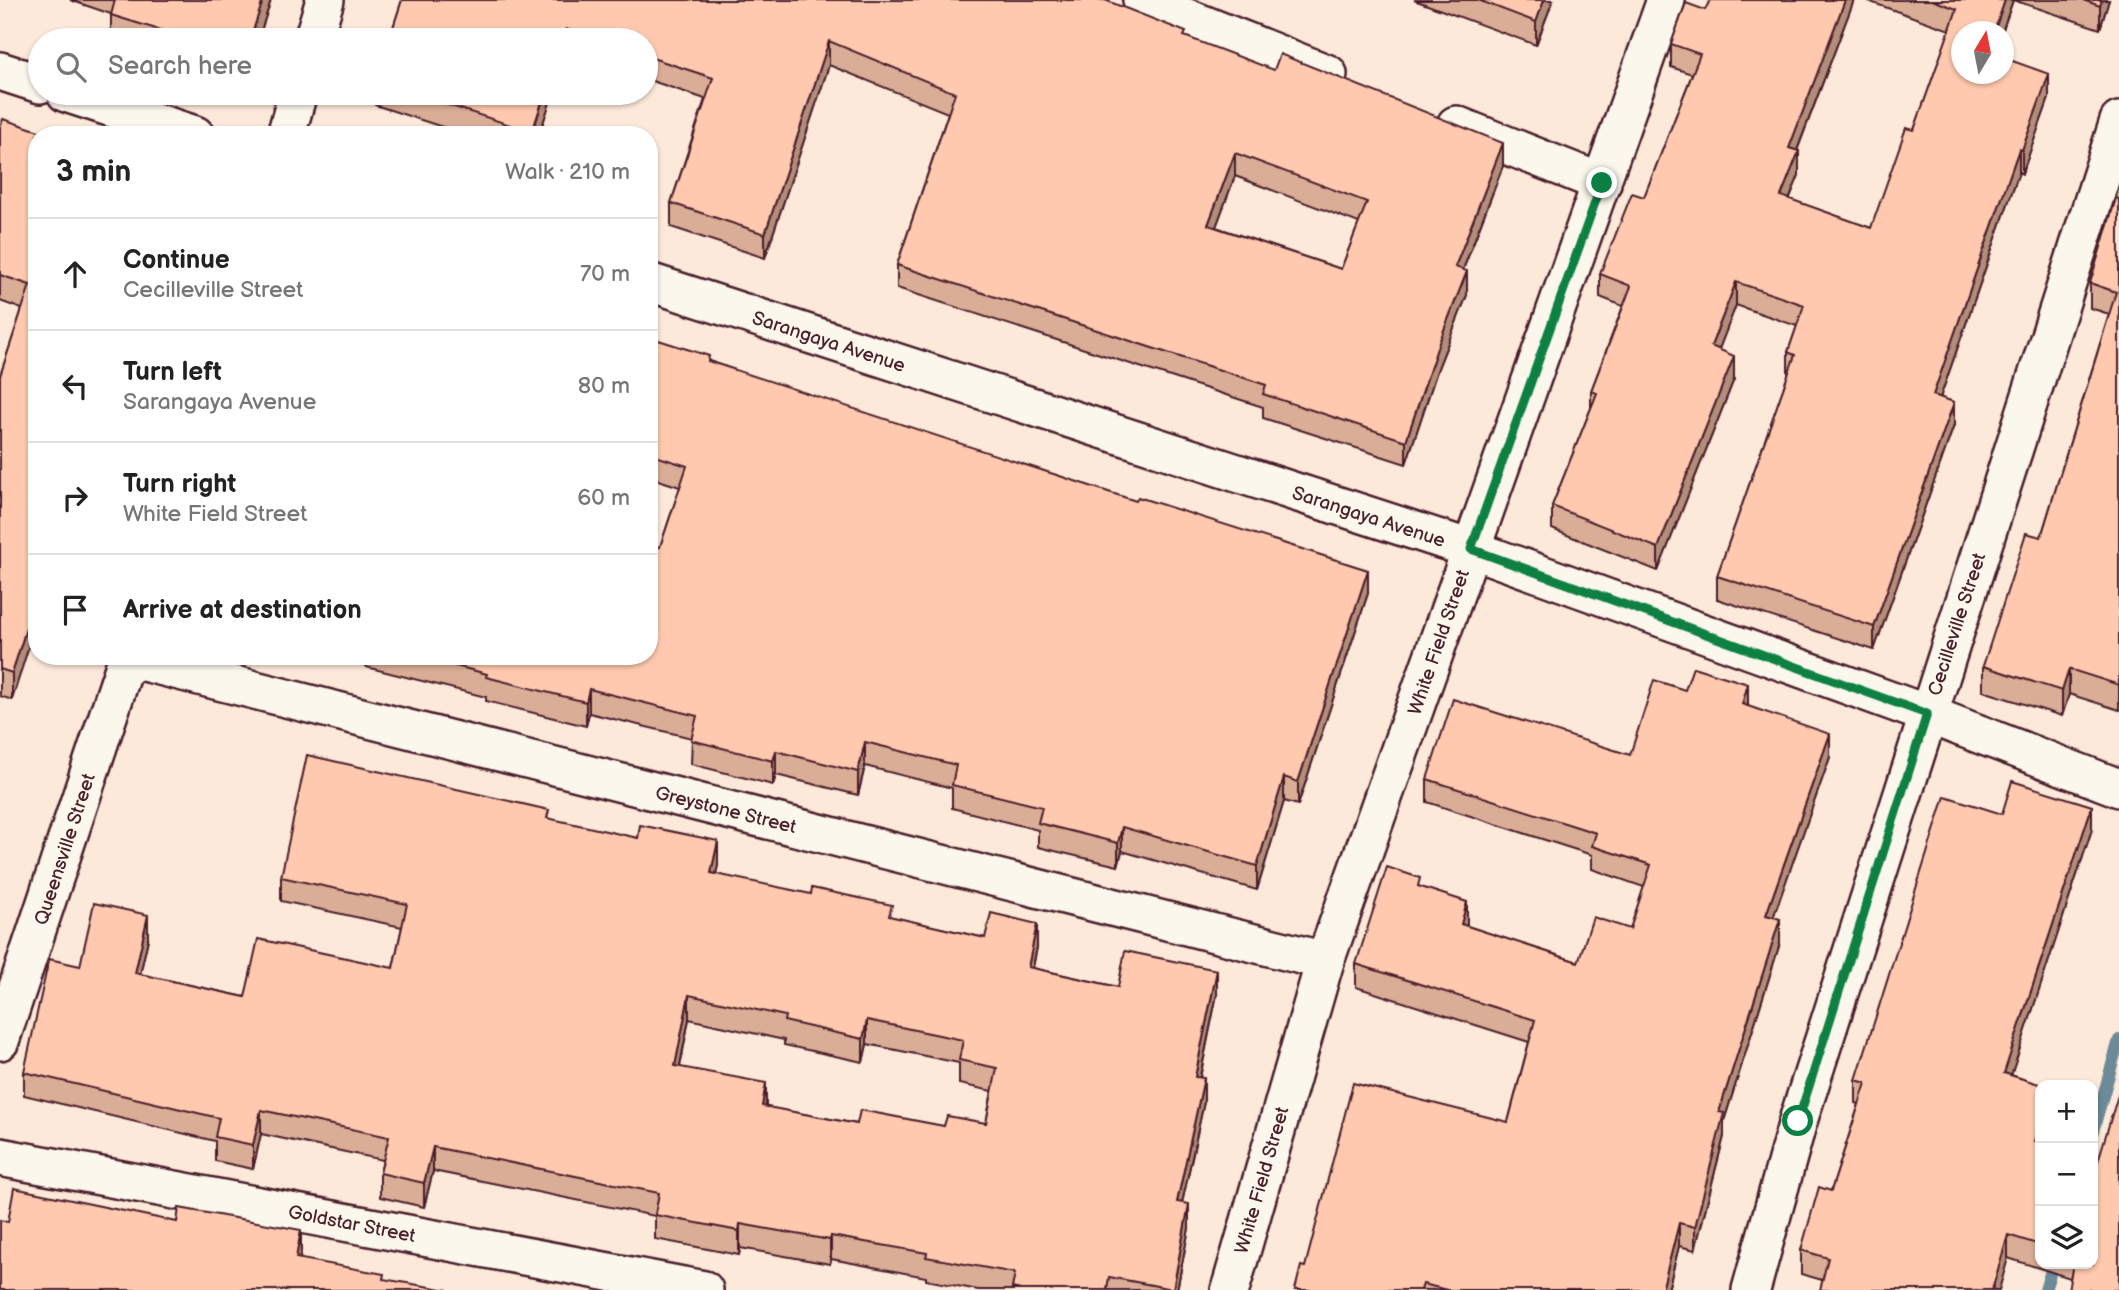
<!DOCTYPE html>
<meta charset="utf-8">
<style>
:root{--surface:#fff;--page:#f6f6f6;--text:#222;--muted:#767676;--line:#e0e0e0}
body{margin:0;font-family:"Balsamiq Sans",sans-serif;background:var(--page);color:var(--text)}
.controls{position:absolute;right:21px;bottom:21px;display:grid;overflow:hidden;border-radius:14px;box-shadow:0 2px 5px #0004}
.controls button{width:63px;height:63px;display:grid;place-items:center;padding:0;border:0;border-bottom:2px solid var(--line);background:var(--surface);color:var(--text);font:35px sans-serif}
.compass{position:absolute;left:1951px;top:21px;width:63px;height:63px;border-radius:50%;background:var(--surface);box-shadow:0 2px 5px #0004;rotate:10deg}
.stop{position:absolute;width:21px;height:21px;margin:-16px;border:5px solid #0b8043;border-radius:50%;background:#fff}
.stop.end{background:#0b8043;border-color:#fff;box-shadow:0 2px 7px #0008}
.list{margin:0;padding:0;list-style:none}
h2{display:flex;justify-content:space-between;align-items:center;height:91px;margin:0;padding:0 28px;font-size:30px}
h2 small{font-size:23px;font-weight:400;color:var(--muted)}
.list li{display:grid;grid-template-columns:46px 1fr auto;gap:21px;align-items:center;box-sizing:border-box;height:112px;padding:0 28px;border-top:2px solid var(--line)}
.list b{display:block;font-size:26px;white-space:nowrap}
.list p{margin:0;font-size:23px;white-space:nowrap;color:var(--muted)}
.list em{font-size:23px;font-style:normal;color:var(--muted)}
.icon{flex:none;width:38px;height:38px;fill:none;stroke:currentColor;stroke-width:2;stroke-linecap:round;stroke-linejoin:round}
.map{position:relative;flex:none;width:2119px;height:1290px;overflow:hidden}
.search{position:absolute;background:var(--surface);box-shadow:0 2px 5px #0004;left:28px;top:28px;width:630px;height:77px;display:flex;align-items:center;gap:18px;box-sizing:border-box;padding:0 24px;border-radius:38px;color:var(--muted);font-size:26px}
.panel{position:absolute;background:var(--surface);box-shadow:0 2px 5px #0004;left:28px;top:126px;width:630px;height:539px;border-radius:28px}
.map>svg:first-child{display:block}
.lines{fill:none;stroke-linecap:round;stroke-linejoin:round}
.stream{stroke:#6c8a98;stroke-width:12}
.street-casing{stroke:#4a1f2b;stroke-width:42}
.street{stroke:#fbf7ec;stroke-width:37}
.wall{fill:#daad96;stroke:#4a1f2b;stroke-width:2;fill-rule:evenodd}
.shaded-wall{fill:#b28d7a;stroke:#4a1f2b;stroke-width:2}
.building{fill:#fec9af;stroke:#4a1f2b;stroke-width:2;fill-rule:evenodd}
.route{stroke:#0b8043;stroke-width:9}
.labels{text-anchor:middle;stroke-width:5;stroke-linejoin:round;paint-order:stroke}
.street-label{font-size:19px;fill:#4a1f2b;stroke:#fbf7ec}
</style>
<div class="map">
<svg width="2119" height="1290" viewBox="0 0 2119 1290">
<rect width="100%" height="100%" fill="#fce9da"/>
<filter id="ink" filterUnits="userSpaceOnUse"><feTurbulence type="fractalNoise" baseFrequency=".0143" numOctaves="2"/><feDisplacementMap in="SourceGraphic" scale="14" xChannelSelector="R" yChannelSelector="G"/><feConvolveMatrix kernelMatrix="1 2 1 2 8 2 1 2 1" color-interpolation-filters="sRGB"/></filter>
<g filter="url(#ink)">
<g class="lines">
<g class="stream">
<path d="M2093 1131 2119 1040"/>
<path d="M2045 1290 2053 1264"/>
</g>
<defs>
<g id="street">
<path d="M1142 0 1328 74"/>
<path d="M313 40 325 0"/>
<path d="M0 71 40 84"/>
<path d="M66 93 195 135"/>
<path d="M1456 125 1602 183"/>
<path d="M286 135 298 93"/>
<path d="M649 282 1471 549 1927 714 2119 788"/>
<path d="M128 658 1325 961"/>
<path d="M0 1041 128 656"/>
<path d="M0 1157 704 1290"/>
<path d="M1230 1290 1325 961 1666 0"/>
<path d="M1751 1290 1798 1121 2119 121"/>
</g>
</defs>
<use href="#street" class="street-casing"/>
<use href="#street" class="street"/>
</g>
<g class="wall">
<path d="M70 0H271L258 40H116L111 38V14Z"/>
<path d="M402 0 1186 37 1503 166 1463 270 1467 295 1438 368 1406 464 1263 418V407L897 288V265L948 113 829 65 765 258 671 227V203L705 99 646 79V40H389ZM1235 176 1359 223 1341 269 1216 227Z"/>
<path d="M1414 0H1553L1536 45Z"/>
<path d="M1854 0 1797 151 1799 175 1789 199 1871 228 1914 130 1950 30 1865 0H2109L2100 29 2013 0 2002 32H1962L2049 98 2022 174 2019 172 1940 398 1954 425 1874 650 1717 599V576L1788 375V352L1797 326 1736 305 1719 349 1734 379 1658 571 1552 529V506L1591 408V391L1623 306 1600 297V274L1644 197 1692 74 1671 67V44L1705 10Z"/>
<path d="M375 93H553L539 135H467L375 105Z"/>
<path d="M0 129 51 135 12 700 0 696V376L22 309 0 301Z"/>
<path d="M2119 199V710L2069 694 2062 716 1983 691V666L2041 537 2109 314 2090 308V283Z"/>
<path d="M649 337 709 361 1368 593 1298 805 1284 801 1257 890 1122 851 1118 866 1038 847V830L952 808V788L865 766 858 795 776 775 773 785 691 764 692 738 589 713 586 726 486 701V697L366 667V657L362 656H649L660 547 680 487 649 477Z"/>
<path d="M1685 690 1748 706 1830 757 1773 917 1780 943 1724 1121V1136L1695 1250 1679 1246 1668 1290H1295L1305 1267 1508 1122 1529 1042 1356 987V964L1420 887 1467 926 1578 962 1630 929 1644 887 1592 869V855L1427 802V779L1630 755Z"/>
<path d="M2002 814 2092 829 2011 1075 2040 1085V1264H2093L2070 1278 2008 1258 1822 1280 1801 1274V1250L1831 1191 1859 1104 1856 1103V1080Z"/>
<path d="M549 819 718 865 716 874 892 917 985 938 1037 947 1033 968 1118 987 1217 994 1200 1078 1204 1102 1182 1203 1189 1228 1177 1290H978L926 1280V1277L831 1259 830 1264 740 1248 739 1255 655 1239V1216L433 1171 424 1207 380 1197V1173L383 1160 261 1134 253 1169 215 1161V1141L24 1095V1072L80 966 148 939 140 974 245 997 393 968 402 927 281 901V877ZM689 1019 784 1040V1045L863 1062 867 1044 959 1063V1084L992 1091 986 1123 944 1126 857 1124 766 1107 680 1067Z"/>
</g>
<g class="shaded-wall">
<path d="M263 0H271L258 40H250Z"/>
<path d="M1544 0H1553L1536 45V22Z"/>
<path d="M1845 0H1854L1789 171V148Z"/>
<path d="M2005 0H2013L2002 32H1994Z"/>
<path d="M2102 0H2109L2100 29V6Z"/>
<path d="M829 41V65L765 258V234Z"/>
<path d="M2049 74V98L2022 174V150Z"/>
<path d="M545 93H553L539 135H532Z"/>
<path d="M1503 143V166L1455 290V267Z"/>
<path d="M2019 149V172L1933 418V395Z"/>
<path d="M1799 151V175L1781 220V196Z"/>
<path d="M1235 153V176L1208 248V225Z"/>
<path d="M1467 271V295L1438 368 1406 464V441L1438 345Z"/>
<path d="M1736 282V305L1711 370V346Z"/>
<path d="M1734 356V379L1658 571V548Z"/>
<path d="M1954 402V425L1874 650V627Z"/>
<path d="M1368 570V593L1298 805V782Z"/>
<path d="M37 594V620L12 700V673Z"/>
<path d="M2069 669V694L2062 716V691Z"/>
<path d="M1748 684V708L1742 704Z"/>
<path d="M589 689V713L586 726V702Z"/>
<path d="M1830 734V757L1766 938V915Z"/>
<path d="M865 742V766L858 795V772Z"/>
<path d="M776 751V775L773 785V761Z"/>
<path d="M1284 777V801L1257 890V866Z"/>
<path d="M2092 806V829L2004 1097V1073Z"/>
<path d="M1122 827V851L1118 866V843Z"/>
<path d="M718 841V865L711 897V873Z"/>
<path d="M1467 902V925L1461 947V924Z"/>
<path d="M148 915V939L135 997V973Z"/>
<path d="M1780 919V943L1724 1121V1136L1695 1250V1227L1719 1112Z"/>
<path d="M1037 924V947L1028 990V967Z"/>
<path d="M1217 970V994L1195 1100V1077Z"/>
<path d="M689 995V1019L675 1090V1066Z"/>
<path d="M867 1020V1044L863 1062V1039Z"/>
<path d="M1204 1078V1102L1177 1226V1202Z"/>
<path d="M766 1083V1107L762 1130V1106Z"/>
<path d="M261 1110V1134L253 1169V1145Z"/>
<path d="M2040 1124V1148L2035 1141Z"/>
<path d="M433 1147V1171L424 1207V1183Z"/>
<path d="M1189 1204V1228L1177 1290H1173Z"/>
<path d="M1679 1223V1246L1668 1290H1662Z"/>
<path d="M740 1224V1248L739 1255V1231Z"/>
<path d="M301 1230V1253L296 1281V1258Z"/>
<path d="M2008 1235V1258L1999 1290H1992Z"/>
<path d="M831 1236V1259L830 1264V1240Z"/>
</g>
<g class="building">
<path d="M115 0H263L250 40H192L111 15Z"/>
<path d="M402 0H1105L1186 32 1184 36 1274 70 1280 54 1503 143 1455 267 1467 271 1438 345 1406 441 1263 394 1266 385 897 265 955 93 829 41 765 234 671 203 713 78 646 56V40H598L566 29 562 40H389ZM1235 153 1367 202 1341 269 1208 225Z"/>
<path d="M1478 0H1544L1536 22Z"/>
<path d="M1710 0H1845L1789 148 1799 151 1781 196 1871 228 1906 128 1914 130 1957 9 1932 0H2005L1994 32H1962V74H2004V58L2049 74 2022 150 2019 149 1933 395 1954 402 1874 627 1717 576 1795 355 1788 352 1804 305 1736 282 1711 346 1734 356 1658 548 1552 506 1597 393 1591 391 1631 286 1600 274 1632 193 1644 197 1700 54 1671 44 1686 3 1705 10Z"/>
<path d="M2083 0H2102L2100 6Z"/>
<path d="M411 93H545L532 132Z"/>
<path d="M3 119 51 135H37V594L12 673 0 669V376L30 285 0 275V129Z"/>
<path d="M2116 198 2119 199V685L2069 669 2062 691 1983 666 2026 533 2041 537 2116 292 2090 283Z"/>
<path d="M649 337 709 356 708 361 1136 501 1138 497 1368 570 1298 782 1284 777 1257 866 1122 827 1118 843 1038 823 1042 807 952 785 956 765 865 742 858 772 776 751 773 761 691 740 697 716 589 689 586 702 486 677 487 674 417 656H649V544L660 547 687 466 649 454Z"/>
<path d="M1693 667 1748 684 1742 704 1830 734 1766 915 1780 919 1719 1112 1724 1113 1695 1227 1679 1223 1662 1290H1447L1423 1284 1421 1290H1295L1301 1266 1305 1267 1353 1083 1508 1122 1535 1020 1356 964 1387 867 1420 878 1418 886 1467 902 1461 924 1578 962 1593 917 1630 929 1651 865 1592 846 1596 833 1427 779 1453 699 1630 755 1654 680 1685 690Z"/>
<path d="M307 755 549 810 547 818 638 838 640 825 718 841 711 873 811 894 812 888 892 905 889 916 985 938 991 913 1037 924 1028 967 1118 987 1125 951 1217 970 1195 1077 1204 1078 1177 1202 1189 1204 1173 1289 1109 1277 1107 1290H1021L1012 1288 1015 1273 926 1257 927 1253 831 1236 830 1240 740 1224 739 1231 655 1215 659 1193 433 1147 424 1183 380 1173 389 1137 261 1110 253 1145 215 1137 219 1118 24 1072 49 959 80 966 94 903 148 915 135 973 245 997 258 939 393 968 407 904 281 877ZM689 995 785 1016 784 1021 863 1039 867 1020 963 1040 959 1060 997 1068 986 1123 947 1116 944 1126 860 1110 857 1124 762 1106 766 1083 675 1066Z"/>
<path d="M2012 781 2092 806 2004 1073 2042 1085H2040V1124L2035 1141 2040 1143V1245L2008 1235 1992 1290H1820L1828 1258 1801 1250 1819 1187 1831 1191 1866 1083 1856 1080 1945 796 2002 814Z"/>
<path d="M2119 1092V1290H2068L2073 1264H2093V1159L2098 1161Z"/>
<path d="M14 1188 177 1222 179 1208 301 1230 296 1258 384 1274 383 1279 448 1290H0V1220L8 1222Z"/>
</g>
</g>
<g class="lines" filter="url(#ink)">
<path class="route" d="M1602 183 1471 549 1927 714 1798 1121"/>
</g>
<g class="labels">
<g class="street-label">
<text transform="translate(829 341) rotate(18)" y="7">Sarangaya Avenue</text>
<text transform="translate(1369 516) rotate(18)" y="7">Sarangaya Avenue</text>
<text transform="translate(1956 624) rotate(-72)" y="7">Cecilleville Street</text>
<text transform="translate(1438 642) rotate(-71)" y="7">White Field Street</text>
<text transform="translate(726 809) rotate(14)" y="7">Greystone Street</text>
<text transform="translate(64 849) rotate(-72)" y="7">Queensville Street</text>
<text transform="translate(1261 1180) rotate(-74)" y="7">White Field Street</text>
<text transform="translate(352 1223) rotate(11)" y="7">Goldstar Street</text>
</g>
</g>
</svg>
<div class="controls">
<button>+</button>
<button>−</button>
<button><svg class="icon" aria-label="layers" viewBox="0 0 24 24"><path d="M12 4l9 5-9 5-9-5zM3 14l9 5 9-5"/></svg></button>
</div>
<svg class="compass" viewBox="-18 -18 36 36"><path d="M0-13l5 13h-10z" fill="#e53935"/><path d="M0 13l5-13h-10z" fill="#767676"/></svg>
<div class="stop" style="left:1798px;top:1121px"></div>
<div class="stop end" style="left:1602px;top:183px"></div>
<div class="search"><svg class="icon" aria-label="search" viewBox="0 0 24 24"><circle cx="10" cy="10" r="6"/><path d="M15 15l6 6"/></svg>Search here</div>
<section class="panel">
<h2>3 min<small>Walk · 210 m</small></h2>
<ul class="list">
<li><svg class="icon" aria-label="ahead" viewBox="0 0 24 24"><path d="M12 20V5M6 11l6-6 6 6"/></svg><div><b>Continue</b><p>Cecilleville Street</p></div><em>70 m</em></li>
<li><svg class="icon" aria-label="left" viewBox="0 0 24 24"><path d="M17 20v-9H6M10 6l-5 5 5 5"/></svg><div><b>Turn left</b><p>Sarangaya Avenue</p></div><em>80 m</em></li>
<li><svg class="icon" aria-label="right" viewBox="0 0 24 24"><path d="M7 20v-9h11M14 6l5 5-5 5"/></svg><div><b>Turn right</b><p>White Field Street</p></div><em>60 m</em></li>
<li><svg class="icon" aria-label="arrive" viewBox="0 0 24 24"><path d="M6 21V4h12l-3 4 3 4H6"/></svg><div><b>Arrive at destination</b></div></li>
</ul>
</section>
</div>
